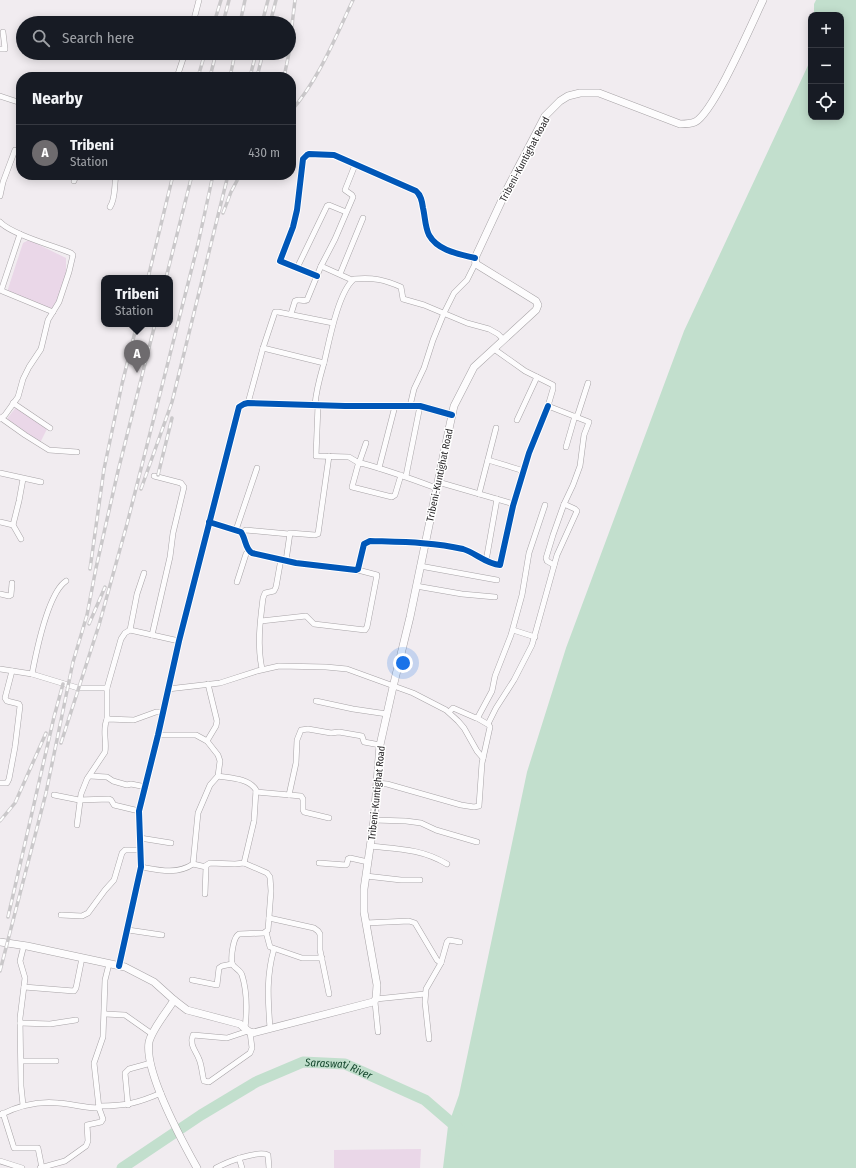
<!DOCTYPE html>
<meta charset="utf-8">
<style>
:root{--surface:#171b24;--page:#242831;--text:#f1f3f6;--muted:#9ea1a6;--line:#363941;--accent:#6e6b6e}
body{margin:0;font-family:"Fira Sans Condensed",sans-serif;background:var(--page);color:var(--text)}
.controls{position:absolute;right:12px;top:12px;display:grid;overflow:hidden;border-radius:8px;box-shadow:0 2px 10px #0003}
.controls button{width:36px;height:36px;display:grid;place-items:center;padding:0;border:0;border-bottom:1px solid var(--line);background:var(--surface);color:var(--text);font:20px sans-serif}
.you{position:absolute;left:403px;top:663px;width:14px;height:14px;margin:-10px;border:3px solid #fff;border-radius:50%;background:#1a73e8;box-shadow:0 0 0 6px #1a73e833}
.badge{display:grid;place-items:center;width:26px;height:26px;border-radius:50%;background:var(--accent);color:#fff;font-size:13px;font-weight:700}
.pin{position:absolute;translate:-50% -33px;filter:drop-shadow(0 1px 2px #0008)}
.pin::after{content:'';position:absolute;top:21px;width:14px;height:12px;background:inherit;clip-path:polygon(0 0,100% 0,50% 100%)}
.popup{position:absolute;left:101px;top:275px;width:72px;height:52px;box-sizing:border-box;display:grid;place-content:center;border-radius:8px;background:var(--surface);filter:drop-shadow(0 1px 3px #0005);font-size:13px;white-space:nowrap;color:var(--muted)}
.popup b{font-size:15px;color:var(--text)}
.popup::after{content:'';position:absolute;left:50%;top:100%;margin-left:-8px;border:8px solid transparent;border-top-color:var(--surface)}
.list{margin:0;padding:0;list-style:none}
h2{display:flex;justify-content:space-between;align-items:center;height:52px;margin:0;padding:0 16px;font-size:17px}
h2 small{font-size:13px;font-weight:400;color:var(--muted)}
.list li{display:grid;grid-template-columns:26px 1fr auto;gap:12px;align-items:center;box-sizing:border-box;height:56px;padding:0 16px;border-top:1px solid var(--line)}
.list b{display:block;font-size:15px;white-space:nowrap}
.list p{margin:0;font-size:13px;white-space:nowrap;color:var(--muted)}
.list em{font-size:13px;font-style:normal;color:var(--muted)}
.icon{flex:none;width:22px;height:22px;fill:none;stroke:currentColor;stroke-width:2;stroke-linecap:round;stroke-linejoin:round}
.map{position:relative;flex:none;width:856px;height:1168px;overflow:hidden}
.search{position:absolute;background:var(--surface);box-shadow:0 2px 10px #0003;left:16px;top:16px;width:280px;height:44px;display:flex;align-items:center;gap:10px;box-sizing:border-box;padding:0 14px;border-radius:22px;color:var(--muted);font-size:15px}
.panel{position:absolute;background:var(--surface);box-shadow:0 2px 10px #0003;left:16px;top:72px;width:280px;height:108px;border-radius:16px}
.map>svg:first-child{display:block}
.green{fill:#ead7e8}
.water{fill:#c2dfcd}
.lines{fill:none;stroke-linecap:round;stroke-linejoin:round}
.river{stroke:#c2dfcd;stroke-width:11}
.street-casing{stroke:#a7a3a6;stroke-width:6}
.secondary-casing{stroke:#a7a3a6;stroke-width:8}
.street{stroke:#fdfcfd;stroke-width:5}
.secondary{stroke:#fdfcfd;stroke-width:7}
.rail-casing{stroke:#cac8ca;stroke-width:3.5}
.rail{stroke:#fff;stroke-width:2;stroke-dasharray:6;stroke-linecap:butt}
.cycleway-casing{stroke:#fff;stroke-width:8}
.cycleway{stroke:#0057b8;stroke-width:6}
.labels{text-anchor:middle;stroke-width:3;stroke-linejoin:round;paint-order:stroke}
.street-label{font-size:10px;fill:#282628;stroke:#fff}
.water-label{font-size:11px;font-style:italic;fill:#13462c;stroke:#fff}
</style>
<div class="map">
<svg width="856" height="1168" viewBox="0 0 856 1168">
<rect width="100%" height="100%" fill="#f1ecf0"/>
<g class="green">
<path d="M29 240 66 258V275L57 305 50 312 7 292 23 243Z"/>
<path d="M17 406 49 425 40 443 6 420Z"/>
<path d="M421 1149 420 1168H334V1150Z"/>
</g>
<path class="water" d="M816 0H856V1168H443L448 1126 459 1095 527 772 566 648 684 331 811 59V117H841V15H814V4Z"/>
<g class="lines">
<path class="river" id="s1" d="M122 1168 201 1115 256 1082 303 1062 345 1064 425 1100 461 1131"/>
<defs>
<g id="street">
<path d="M193 23 199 0"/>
<path d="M0 49H5L3 32"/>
<path d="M177 77 185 53"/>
<path d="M0 96 21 103"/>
<path d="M74 181 76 175"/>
<path d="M0 196 3 182 15 150"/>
<path d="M110 207C116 198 114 185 116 175"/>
<path d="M0 222C11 234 54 246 71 253L73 255 69 272 59 302 48 320 41 349 29 367 23 379 18 397 5 415 0 419"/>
<path d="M20 234 2 288V291L53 312"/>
<path d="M321 266 352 280"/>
<path d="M297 268 327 206 329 205 346 212"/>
<path d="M340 274 363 218"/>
<path d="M317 276 280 261 293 227 297 210 303 159 307 155 309 154 334 155 416 191C421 195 422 201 423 208 425 216 425 227 429 235 438 251 459 254 475 258"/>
<path d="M291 314 295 301C299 298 303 302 307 300L321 266 335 239 353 197 352 195 345 190 355 165"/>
<path d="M263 348 324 363"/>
<path d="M494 349 525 371 553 385V389L548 406 589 422 584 435 580 466 573 485 564 504 553 535 546 558 547 561 554 565"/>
<path d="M13 403 50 428"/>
<path d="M248 403 263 348 275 312H278L333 323"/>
<path d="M315 405C316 390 320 377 324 363 329 342 338 292 354 279 373 277 385 280 401 287L403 299 424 305 467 323 489 329 498 334 504 340"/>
<path d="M318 405 316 456 349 457 359 463 366 443"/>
<path d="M410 406 414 389 424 368 433 340 444 313 454 293 467 280 476 262"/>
<path d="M577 417 588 383"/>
<path d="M1 418 25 435 49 450 77 452"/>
<path d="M517 420 537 377"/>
<path d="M566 447 575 416"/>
<path d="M488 460 524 471"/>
<path d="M379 468 395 406"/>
<path d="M0 473 41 482"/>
<path d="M401 475 395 495 392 497 352 487 358 465 361 463C387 470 412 479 436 488"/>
<path d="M406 476 420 406"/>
<path d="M438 482 514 504"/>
<path d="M479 494 496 428"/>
<path d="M0 522 13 525 21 539"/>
<path d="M209 522 241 532C246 539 245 549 252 553L296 563 356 570 358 569 364 544 370 541C401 542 433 542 463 549 476 553 486 564 500 565L513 506 529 453 548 406"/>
<path d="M13 525 19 501 23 479"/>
<path d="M236 530 257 468"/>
<path d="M241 532 246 530 289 534"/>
<path d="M286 561 290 533 315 535 318 534 329 456"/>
<path d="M486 561 497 499"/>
<path d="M420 566 497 580"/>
<path d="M144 573 137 594 130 630 179 641"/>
<path d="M237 582 246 554 249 550"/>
<path d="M416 586 462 594 495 597"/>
<path d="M0 594 9 596 11 595 12 583"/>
<path d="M261 621 306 616 314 624 365 630 367 627 377 575 358 570"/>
<path d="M513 630 535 637"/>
<path d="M152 635 170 557 173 533 184 487 181 483 154 476"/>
<path d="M0 669 32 674 78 688H107"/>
<path d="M262 669C257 645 260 622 263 598L265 593 274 591 276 587 281 559"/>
<path d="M32 674C36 653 48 593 66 581"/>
<path d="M168 689 220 683 257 671 279 666 326 667 347 669 413 693 446 710 458 721 464 728 477 751 483 758"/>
<path d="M316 701 353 709 387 714"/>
<path d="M449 712 453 708 476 718 478 717 492 691 495 676 511 635 522 595 529 553 545 505"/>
<path d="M107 719V688L121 639 125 633 130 630"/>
<path d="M488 724 496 708 514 680 532 645 557 555 577 511 575 509 564 504"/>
<path d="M207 741 216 726 217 721 208 684"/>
<path d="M90 776 107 777 113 781 127 785 131 784 146 787"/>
<path d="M218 776C230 778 249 778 256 790L254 821 244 863"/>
<path d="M0 783H7L9 779 15 747 20 706 19 704 7 701 5 698 12 671"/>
<path d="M377 783 387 784 461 805 474 807 479 806 482 763 490 727 489 725 477 718"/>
<path d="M256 792 301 796 303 799V810L304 812 329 818"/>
<path d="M54 795 79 800 109 799 111 800 114 805 139 811"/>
<path d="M289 795 296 763 297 740 301 730 308 729 331 733 339 732 362 736 364 742 380 745"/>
<path d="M374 820 406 821 421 823 436 830 477 842"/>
<path d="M77 825 81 794 87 779 105 752C107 741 102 730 107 719L134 720 156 712H163"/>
<path d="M140 838 171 843"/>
<path d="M370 846C399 849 422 849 447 864"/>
<path d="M319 863 346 865 347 864 348 859 350 858 368 862"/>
<path d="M193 864 206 867 205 894"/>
<path d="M205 866 210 863 235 864 244 863 267 873 270 877 271 891 268 930 264 933 239 934C233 937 231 956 232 963 233 968 240 969 242 975 247 991 247 1011 245 1028"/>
<path d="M141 867C158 870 177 875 193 864L198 813 210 785 218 776 220 761 218 755 207 741 196 735H158"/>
<path d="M366 876 401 880H420"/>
<path d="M61 915 82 916 88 913 105 890 114 880 122 853 125 850H141"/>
<path d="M269 918 314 928 318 931 320 934V950L329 994"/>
<path d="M366 923 409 921 415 923 437 960 441 963"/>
<path d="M128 930 162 935"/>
<path d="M266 932 270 947 302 958H322"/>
<path d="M119 966 141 867 139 811 158 735 179 641 239 407 244 404 248 403 345 406H420L452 415"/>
<path d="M192 980 217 985 219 968 222 966 232 964"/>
<path d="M24 987 74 991 76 988 82 958"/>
<path d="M376 999 425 994"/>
<path d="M375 1002 378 1032"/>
<path d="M105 1014 125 1015 152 1034"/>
<path d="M20 1023 50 1024 76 1020"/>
<path d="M270 1028C268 1000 266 977 274 949"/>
<path d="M248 1031 227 1038 193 1035C189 1045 196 1051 199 1059 202 1066 202 1074 204 1081L209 1082 250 1053 252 1048 250 1032"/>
<path d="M429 1039 425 1002 426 989 441 963 447 942 449 940 460 942"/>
<path d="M22 1061H56"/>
<path d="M23 1105 21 1086 20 1018 25 978 20 961 24 945"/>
<path d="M128 1105 125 1073 129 1069 151 1063"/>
<path d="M100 1106C125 1106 138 1103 161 1093"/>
<path d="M3 1113 14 1148H38L42 1168"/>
<path d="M0 1115C18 1106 38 1101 58 1103 72 1104 86 1108 99 1108L94 1063 103 1037 105 980 109 964"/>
<path d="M239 1158 242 1168"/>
<path d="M0 1161 22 1168"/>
<path d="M40 1168 65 1161 86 1146 88 1141 87 1125 101 1122 103 1119 99 1108"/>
<path d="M216 1168C227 1162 257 1150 268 1155L269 1168"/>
</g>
<g id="secondary">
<path d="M0 942 27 946 125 967 154 982 174 1000C167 1012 152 1029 149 1042 144 1071 182 1141 197 1168"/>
<path d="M174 1000 187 1010 240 1024 248 1031 253 1033 373 1002 376 999 377 985 364 912V889L374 820 380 745 393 687 410 617 449 429 454 406 474 367 536 310 538 305 536 301 476 264 475 258 508 187 545 116 560 101 568 96 580 93H599L680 124C685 124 690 124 695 122 714 112 752 23 763 0"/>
</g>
</defs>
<use href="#street" class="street-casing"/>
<use href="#secondary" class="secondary-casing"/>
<use href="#street" class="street"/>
<use href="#secondary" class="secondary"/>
<defs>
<g id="rail">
<path d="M214 23 221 0"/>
<path d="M223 23 229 0"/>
<path d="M240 23 245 0"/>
<path d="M262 23 268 0"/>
<path d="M270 23 276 0"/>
<path d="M289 50 295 0"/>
<path d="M198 77 205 53"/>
<path d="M210 77 216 53"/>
<path d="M230 77 235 53"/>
<path d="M250 77 256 53"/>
<path d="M257 77 263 53"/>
<path d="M284 77 289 53"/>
<path d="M291 111C319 79 335 38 353 0"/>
<path d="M223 213 231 192 240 175"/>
<path d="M148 278 173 175"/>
<path d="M166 278 192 175"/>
<path d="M158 475 172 418"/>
<path d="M141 489 172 402 228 175"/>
<path d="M90 569 104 469 122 384 137 324"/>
<path d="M89 624 105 587"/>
<path d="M61 743 99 625 127 524 198 244 213 175"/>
<path d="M0 821 15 803 46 733"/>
<path d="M8 917 54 717 63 684"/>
<path d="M0 971 46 793 73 662 87 615 96 568 118 471 155 324"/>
</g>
</defs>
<use href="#rail" class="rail-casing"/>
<use href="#rail" class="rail"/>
<defs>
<g id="cycleway">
<path d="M317 276 280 261 293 227 297 210 303 159 307 155 309 154 334 155 416 191C421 195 422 201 423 208 425 216 425 227 429 235 438 251 459 254 475 258"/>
<path d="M209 522 241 532C246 539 245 549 252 553L296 563 356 570 358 569 364 544 370 541C401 542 433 542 463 549 476 553 486 564 500 565L513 506 529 453 548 406"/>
<path d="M119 966 141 867 139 811 158 735 179 641 239 407 244 404 248 403 345 406H420L452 415"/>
</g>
</defs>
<use href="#cycleway" class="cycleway-casing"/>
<use href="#cycleway" class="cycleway"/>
</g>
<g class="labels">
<g class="street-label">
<text transform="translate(524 159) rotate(-62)" y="4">Tribeni-Kuntighat Road</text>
<text transform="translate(439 475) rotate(-78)" y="4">Tribeni-Kuntighat Road</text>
<text transform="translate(376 793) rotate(-84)" y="4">Tribeni-Kuntighat Road</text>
</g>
<g class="water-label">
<text dy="4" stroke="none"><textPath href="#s1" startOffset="247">Saraswati River</textPath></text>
</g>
</g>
</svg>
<div class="controls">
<button>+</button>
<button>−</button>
<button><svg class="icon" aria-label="locate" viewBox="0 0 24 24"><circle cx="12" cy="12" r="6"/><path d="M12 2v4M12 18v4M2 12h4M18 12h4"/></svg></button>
</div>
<div class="you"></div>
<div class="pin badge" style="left:137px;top:373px">A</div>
<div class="popup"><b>Tribeni</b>Station</div>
<div class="search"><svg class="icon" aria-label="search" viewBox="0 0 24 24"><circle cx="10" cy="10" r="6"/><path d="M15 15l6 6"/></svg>Search here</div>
<section class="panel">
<h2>Nearby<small></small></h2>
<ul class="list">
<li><span class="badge">A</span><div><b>Tribeni</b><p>Station</p></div><em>430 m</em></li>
</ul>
</section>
</div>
